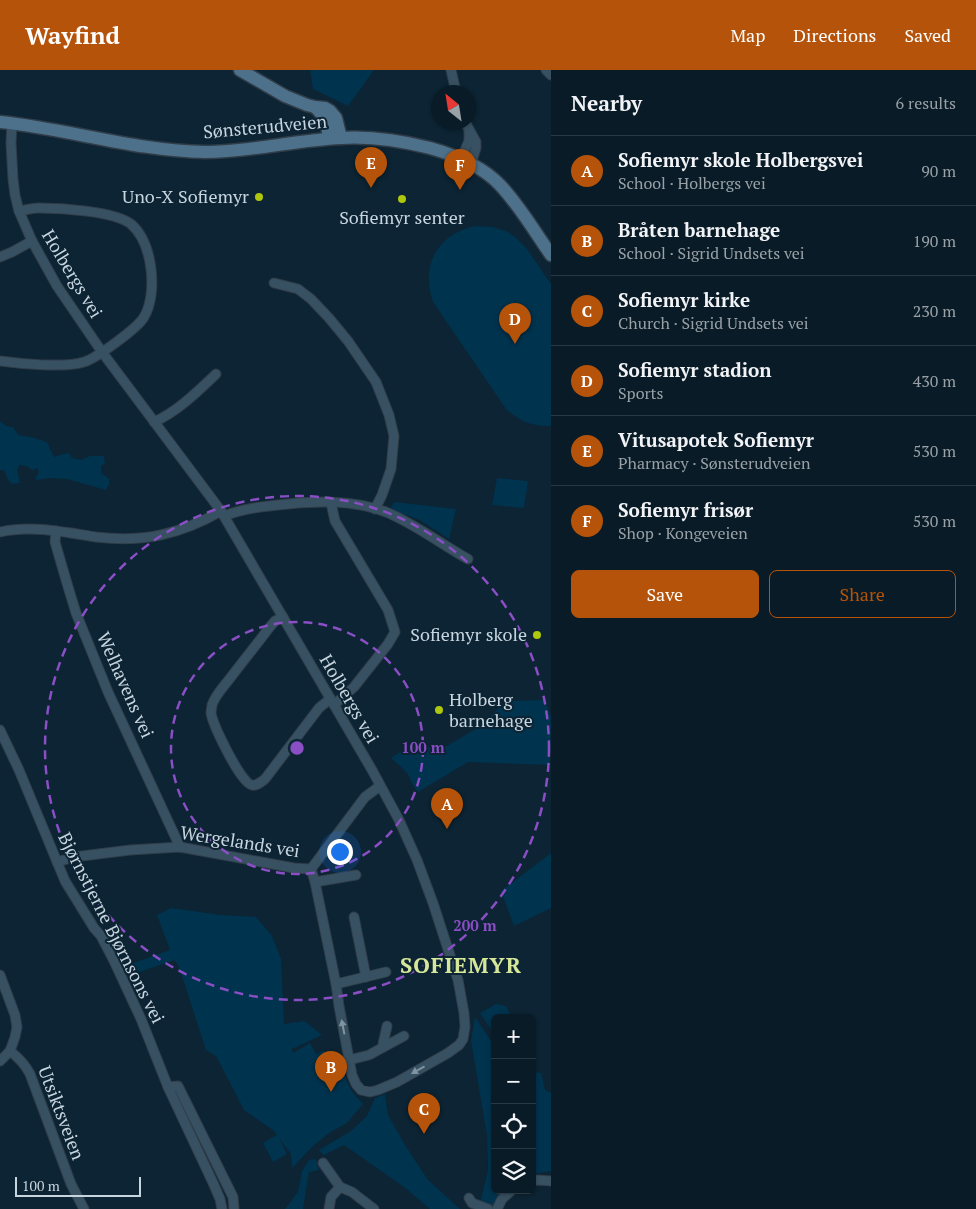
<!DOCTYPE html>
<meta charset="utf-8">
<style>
:root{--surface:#091b26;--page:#12242e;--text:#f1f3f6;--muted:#99a1a7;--line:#293943;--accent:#b45309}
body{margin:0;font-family:"PT Serif",serif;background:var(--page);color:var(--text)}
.controls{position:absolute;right:15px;bottom:15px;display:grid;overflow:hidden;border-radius:8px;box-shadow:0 1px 4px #0004}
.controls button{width:45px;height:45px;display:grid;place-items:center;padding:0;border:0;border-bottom:1px solid var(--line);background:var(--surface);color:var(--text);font:25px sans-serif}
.compass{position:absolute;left:431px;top:15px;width:45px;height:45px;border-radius:50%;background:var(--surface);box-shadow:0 1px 4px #0004;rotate:330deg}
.scale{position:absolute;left:15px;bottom:12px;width:126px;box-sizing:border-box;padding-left:5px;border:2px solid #c7d5df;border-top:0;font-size:14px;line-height:18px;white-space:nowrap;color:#c7d5df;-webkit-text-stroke:4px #0c2433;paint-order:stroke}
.you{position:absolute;left:339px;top:781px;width:18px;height:18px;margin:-12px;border:4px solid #fff;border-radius:50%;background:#1a73e8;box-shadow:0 0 0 8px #1a73e833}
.badge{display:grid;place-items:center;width:32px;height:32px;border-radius:50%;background:var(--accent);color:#fff;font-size:16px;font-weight:700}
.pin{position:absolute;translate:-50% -41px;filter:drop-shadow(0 1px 2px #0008)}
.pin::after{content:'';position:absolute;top:26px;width:18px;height:15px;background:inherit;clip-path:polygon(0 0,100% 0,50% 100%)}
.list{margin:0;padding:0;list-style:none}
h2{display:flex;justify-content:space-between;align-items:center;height:65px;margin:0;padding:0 20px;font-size:21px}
h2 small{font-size:16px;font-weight:400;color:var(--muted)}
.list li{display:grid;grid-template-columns:32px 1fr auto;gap:15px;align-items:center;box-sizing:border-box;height:70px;padding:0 20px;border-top:1px solid var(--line)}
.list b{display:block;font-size:19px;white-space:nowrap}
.list p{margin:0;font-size:16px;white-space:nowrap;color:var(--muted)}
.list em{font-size:16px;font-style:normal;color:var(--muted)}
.actions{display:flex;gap:10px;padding:15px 20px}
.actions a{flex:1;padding:11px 0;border:1px solid var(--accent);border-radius:8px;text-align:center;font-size:18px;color:var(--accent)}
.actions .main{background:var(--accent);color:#fff}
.icon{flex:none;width:28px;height:28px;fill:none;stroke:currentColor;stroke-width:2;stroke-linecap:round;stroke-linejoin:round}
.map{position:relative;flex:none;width:551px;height:1139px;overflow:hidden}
header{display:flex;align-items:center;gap:30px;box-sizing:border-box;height:70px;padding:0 25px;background:var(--accent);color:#fff}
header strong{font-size:24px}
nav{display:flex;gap:28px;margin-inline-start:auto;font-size:18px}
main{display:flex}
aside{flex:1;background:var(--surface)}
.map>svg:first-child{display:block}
.green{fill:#00334e}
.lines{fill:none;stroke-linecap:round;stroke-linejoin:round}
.street-casing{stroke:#303d49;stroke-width:11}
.secondary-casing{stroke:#303d49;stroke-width:15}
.street{stroke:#385162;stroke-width:9}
.secondary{stroke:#4d718a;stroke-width:12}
.oneway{fill:#8093a0}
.ring{fill:none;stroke:#8a4ec5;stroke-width:2.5;stroke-dasharray:9 6}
.poi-dot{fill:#aec60b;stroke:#0c2433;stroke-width:2}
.labels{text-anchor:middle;stroke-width:4;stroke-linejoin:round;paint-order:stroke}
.street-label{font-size:18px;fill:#c7d5df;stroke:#0c2433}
.poi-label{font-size:18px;fill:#c7d5df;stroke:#0c2433;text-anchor:end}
.district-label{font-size:22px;font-weight:bold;letter-spacing:1px;fill:#d6e79a;stroke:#0c2433}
.centre{fill:#8a4ec5;stroke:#0c2433;stroke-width:2.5}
.ring-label{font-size:15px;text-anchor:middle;font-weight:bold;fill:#8a4ec5;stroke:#0c2433;stroke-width:4;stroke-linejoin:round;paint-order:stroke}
</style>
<header>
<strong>Wayfind</strong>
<nav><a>Map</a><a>Directions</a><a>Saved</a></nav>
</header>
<main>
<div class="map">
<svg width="551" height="1139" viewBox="0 0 551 1139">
<rect width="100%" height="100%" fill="#0c2433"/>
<g class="green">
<path d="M310 0H374L348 36 313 19Z"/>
<path d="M476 156 493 157 508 162 515 167 527 179 551 214V356C533 357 519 351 506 339L433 232C420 195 438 163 476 156Z"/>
<path d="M0 351 6 356 13 357 18 365 31 367 47 372 53 385 55 387 60 385 69 383 72 388 81 390 90 386H104L105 393 101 396V403L109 409V414L106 420 67 409 50 408 36 410V407L39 402 37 398 32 400 27 396 20 395 17 399 20 413 12 414 8 410 4 400H0Z"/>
<path d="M497 408 528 411 524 438 492 435Z"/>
<path d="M394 432 456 439 449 469 418 449 390 440Z"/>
<path d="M544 630 551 646 550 695 468 692 418 722C412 716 411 709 407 703 402 697 396 693 391 688L405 679 410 677 447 676 477 658 507 631Z"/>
<path d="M551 783V838L514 856 501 821Z"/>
<path d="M171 838 221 845 256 847 272 866 281 889 284 954 304 951 322 965 292 979 293 983 310 973 316 984 324 980 326 985 328 984C344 990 343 1005 350 1018 353 1024 359 1029 363 1034L347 1053 329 1063 313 1076 292 1098 291 1084 279 1068 287 1084 273 1092 263 1073 277 1065 274 1061 244 1040 216 986 206 980 179 897 174 890 128 906 125 896 170 880 157 845Z"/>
<path d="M496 934 506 936 512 948H495V966L480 943Z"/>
<path d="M475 947 495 977V1120H505L493 1136 480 1133 488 1100 487 1065 471 971Z"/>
<path d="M532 1002 541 1003 545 1020 551 1023V1101L532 1104Z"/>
<path d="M385 1024 388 1045 405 1075 428 1110 460 1139H430L404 1117 344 1075 324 1085 319 1080 351 1061 367 1046 375 1028Z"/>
<path d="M316 1089 319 1100 309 1102 303 1139H285L298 1122 302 1101 309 1090Z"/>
</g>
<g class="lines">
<defs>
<g id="street">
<path d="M451 0 456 22"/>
<path d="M546 0 551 5"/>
<path d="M465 52 476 72V78L471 94"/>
<path d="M12 53 11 73 13 109 15 125 19 141 32 171 57 216 102 282 221 441 372 700 399 750 417 790 433 833 458 910 464 943 465 957 463 969 459 975 448 983 397 1012 378 1020 370 1022 361 1020 356 1014 352 1005 339 936 336 914 315 812 311 799"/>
<path d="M461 89 469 71V61"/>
<path d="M0 187 12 182 32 171"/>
<path d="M274 213 298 219 311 229 329 248 348 271 376 312 389 345 394 366 391 399 382 425 375 439"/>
<path d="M0 291C21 294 65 298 84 292 95 289 138 258 144 247 158 224 153 173 131 154 114 141 60 138 38 138 32 138 26 140 19 141"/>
<path d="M154 352C178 341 197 322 216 304"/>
<path d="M331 433 335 451 388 540 395 562 388 574 354 617 334 635"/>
<path d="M224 446C245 438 266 436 288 434 320 431 355 430 386 442 415 454 441 474 468 489"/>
<path d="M56 461 55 472 66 510 76 543 108 622 180 777"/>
<path d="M0 462C32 455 64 462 96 467 143 473 181 464 221 441"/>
<path d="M283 547 275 551 269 558C257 574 244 590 231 607 225 615 215 625 212 635 212 637 211 641 211 643 213 655 241 714 252 715 257 716 261 712 265 709L319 638 330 629"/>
<path d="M0 660 19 700 65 811 94 858 101 866 114 891 141 949 168 1017 214 1115 220 1129 222 1139"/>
<path d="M57 792 74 787 130 780 180 777 294 798 311 799 365 727 380 716"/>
<path d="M315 812 356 805"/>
<path d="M354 847 366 907"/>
<path d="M0 905 15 945 17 957 15 967 10 981 0 991"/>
<path d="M336 914 386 902"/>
<path d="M384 976 383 974 387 956"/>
<path d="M10 981C19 988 25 994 30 1004L71 1114 84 1139"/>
<path d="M349 990 369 985 404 966"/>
<path d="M168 1017 178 1016 233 1127 234 1139"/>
<path d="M323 1093 340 1117"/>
<path d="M532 1111 538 1110 551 1111"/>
<path d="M469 1128 472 1133 488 1139"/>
<path d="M329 1139 331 1127 340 1117 352 1122 374 1139"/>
<path d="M497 1139 502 1129 512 1120"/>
</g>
<g id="secondary">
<path d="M240 0 285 26 307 35 315 37 325 38 330 41 336 48 341 68"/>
<path d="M316 38 326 49 329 68"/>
<path d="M0 52C69 59 136 81 205 82 251 82 295 70 341 68 371 66 402 71 430 78 455 85 482 96 500 115 519 135 535 162 551 185"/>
</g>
</defs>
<use href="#street" class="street-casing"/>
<use href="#secondary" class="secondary-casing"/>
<use href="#street" class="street"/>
<use href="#secondary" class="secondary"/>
</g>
<defs><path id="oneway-solid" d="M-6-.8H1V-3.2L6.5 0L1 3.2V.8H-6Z" transform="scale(1.25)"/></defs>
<g class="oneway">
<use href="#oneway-solid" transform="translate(343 957) rotate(-101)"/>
<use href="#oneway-solid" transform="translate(418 1000) rotate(151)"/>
</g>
<g class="ring">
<circle cx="297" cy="678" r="126"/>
<circle cx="297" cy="678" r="252"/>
</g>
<g class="poi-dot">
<circle cx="259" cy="127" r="5"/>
<circle cx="402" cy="129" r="5"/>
<circle cx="537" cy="565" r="5"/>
<circle cx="439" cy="640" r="5"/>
</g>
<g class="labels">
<g class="street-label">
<text transform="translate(265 57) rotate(-5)" y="6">Sønsterudveien</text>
<text transform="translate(72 204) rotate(59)" y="6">Holbergs vei</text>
<text transform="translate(125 615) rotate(66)" y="6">Welhavens vei</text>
<text transform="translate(349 629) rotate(60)" y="6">Holbergs vei</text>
<text transform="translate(240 772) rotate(9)" y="6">Wergelands vei</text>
<text transform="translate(111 858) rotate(63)" y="6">Bjørnstjerne Bjørnsons vei</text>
<text transform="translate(61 1043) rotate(69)" y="6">Utsiktsveien</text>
</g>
<g class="poi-label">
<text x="249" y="133">Uno-X Sofiemyr</text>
<text x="402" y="154" text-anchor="middle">Sofiemyr senter</text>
<text x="527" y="571">Sofiemyr skole</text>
<text x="449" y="636" text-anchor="start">Holberg<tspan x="449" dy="21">barnehage</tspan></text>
</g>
<g class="district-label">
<text x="461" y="903">SOFIEMYR</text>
</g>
</g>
<circle cx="297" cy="678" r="8" class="centre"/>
<g class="ring-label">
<text x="423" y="683">100 m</text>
<text x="475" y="861">200 m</text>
</g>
</svg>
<div class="controls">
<button>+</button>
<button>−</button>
<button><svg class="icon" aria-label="locate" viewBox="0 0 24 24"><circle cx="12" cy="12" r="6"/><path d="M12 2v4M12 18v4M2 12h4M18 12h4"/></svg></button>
<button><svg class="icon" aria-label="layers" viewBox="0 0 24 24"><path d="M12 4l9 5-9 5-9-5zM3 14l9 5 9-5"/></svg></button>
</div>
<svg class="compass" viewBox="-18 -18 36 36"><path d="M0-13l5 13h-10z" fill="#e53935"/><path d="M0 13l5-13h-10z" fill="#99a1a7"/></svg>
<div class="scale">100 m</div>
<div class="you"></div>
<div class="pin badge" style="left:447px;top:759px">A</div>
<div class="pin badge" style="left:331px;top:1022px">B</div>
<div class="pin badge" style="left:424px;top:1064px">C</div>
<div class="pin badge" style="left:515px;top:274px">D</div>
<div class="pin badge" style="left:371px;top:118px">E</div>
<div class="pin badge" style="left:460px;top:120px">F</div>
</div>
<aside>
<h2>Nearby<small>6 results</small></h2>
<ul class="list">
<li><span class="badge">A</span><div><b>Sofiemyr skole Holbergsvei</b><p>School · Holbergs vei</p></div><em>90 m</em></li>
<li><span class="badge">B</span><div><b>Bråten barnehage</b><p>School · Sigrid Undsets vei</p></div><em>190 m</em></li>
<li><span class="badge">C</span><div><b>Sofiemyr kirke</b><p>Church · Sigrid Undsets vei</p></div><em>230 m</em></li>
<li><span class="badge">D</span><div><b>Sofiemyr stadion</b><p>Sports</p></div><em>430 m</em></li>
<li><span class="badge">E</span><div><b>Vitusapotek Sofiemyr</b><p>Pharmacy · Sønsterudveien</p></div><em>530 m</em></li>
<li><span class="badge">F</span><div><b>Sofiemyr frisør</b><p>Shop · Kongeveien</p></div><em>530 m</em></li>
</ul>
<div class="actions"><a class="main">Save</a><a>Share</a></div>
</aside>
</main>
